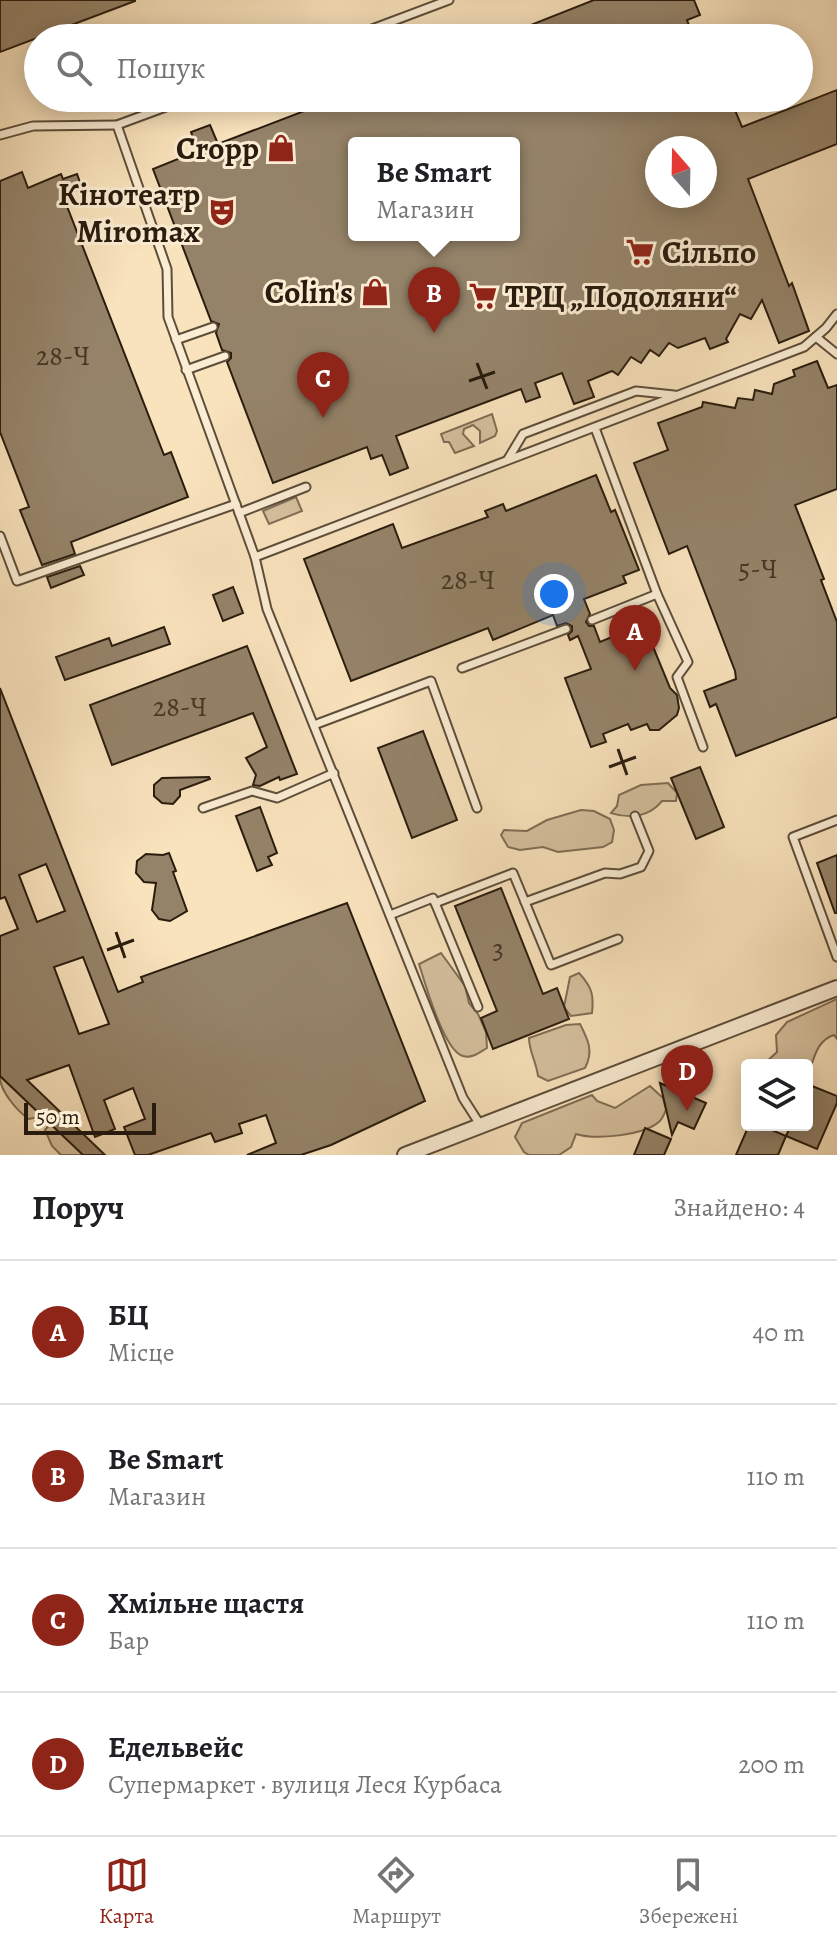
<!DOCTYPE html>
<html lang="uk">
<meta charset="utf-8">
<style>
:root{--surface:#fff;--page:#f2f2f2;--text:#202124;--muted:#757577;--line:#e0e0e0;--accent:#8f2418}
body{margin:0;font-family:Alegreya,serif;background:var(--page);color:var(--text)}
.controls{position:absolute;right:24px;bottom:24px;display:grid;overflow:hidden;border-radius:8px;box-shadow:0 4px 20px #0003}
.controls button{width:72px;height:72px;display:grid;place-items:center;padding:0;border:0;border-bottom:2px solid var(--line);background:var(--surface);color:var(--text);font:40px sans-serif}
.compass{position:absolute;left:645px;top:136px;width:72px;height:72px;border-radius:50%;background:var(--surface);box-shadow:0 4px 20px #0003;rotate:340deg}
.scale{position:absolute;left:24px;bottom:20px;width:132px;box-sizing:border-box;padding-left:8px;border:4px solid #291c0e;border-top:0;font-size:22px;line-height:28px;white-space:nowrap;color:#291c0e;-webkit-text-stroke:6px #fbedd4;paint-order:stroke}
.you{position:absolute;left:554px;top:594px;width:28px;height:28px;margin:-20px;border:6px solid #fff;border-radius:50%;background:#1a73e8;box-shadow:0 0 0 12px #1a73e833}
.badge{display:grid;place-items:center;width:52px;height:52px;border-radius:50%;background:var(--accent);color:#fff;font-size:26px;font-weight:700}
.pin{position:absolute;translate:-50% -66px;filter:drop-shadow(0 2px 4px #0008)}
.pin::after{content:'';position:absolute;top:42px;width:28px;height:24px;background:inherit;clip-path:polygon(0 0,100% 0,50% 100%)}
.popup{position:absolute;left:348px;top:137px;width:172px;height:104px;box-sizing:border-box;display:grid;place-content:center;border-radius:8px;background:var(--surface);filter:drop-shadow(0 2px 6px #0005);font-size:26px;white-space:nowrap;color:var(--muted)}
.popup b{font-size:30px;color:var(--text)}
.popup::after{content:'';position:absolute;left:50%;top:100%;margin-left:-16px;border:16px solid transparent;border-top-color:var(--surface)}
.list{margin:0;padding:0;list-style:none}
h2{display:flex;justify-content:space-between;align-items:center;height:104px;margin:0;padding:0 32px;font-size:34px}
h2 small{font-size:26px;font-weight:400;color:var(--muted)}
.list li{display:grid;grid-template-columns:52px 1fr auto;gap:24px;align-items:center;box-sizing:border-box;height:144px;padding:0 32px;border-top:2px solid var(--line)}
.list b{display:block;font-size:30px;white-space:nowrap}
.list p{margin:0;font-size:26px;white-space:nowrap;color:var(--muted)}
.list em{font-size:26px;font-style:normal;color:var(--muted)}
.icon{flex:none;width:44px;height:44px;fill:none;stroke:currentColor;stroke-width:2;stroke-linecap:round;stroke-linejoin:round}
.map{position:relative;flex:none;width:837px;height:1155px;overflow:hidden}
.search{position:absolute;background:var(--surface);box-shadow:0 4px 20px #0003;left:24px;right:24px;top:24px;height:88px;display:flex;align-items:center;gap:20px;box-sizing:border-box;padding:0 28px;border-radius:44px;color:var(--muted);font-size:30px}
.sheet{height:680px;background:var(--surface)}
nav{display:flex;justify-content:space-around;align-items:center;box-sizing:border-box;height:112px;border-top:2px solid var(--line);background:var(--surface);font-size:22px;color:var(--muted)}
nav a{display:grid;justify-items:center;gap:4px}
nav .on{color:var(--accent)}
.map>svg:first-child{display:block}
.green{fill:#d6c19f;stroke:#806e56;stroke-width:2}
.building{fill:#958369;stroke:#291c0e;stroke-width:2;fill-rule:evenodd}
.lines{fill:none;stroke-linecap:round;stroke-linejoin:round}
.service-casing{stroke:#5d4e3a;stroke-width:11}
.minor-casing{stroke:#5d4e3a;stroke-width:18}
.service{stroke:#fbedd4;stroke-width:7}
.minor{stroke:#fbedd4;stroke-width:14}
.ticks{fill:none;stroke:#291c0e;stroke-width:3}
.labels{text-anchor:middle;stroke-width:6;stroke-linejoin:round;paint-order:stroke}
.number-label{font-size:28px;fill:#443625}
.poi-label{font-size:32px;font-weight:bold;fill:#291c0e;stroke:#fbedd4;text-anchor:end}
</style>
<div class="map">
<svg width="837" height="1155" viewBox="0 0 837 1155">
<rect width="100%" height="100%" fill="#f9e3bd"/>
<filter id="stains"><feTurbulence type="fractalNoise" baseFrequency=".0025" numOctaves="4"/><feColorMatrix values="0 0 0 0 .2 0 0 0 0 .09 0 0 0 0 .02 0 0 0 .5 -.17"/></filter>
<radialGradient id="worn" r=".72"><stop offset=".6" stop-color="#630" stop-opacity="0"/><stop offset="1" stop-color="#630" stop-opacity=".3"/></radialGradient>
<g class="green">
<path d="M492 414 497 431 495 436 480 443V431L473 425 464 429 463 434 474 446 455 453 449 442H444L441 434Z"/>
<path d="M296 497 302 511 269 524 263 511Z"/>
<path d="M668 783 677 793 676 801H662C649 817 630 819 611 813L617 806 619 795 641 785Z"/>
<path d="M581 810 594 811 610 819 614 830 612 842 603 847 558 852 543 847 520 850 508 847 501 835 504 830 527 831 547 820Z"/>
<path d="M441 953 465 986 469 1003 478 1014 486 1032 487 1048C480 1052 472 1059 463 1056 444 1051 425 983 419 964Z"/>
<path d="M579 973C592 987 594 995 592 1013L571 1016 564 1007 570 977Z"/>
<path d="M837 999V1039L834 1035C818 1040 815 1055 810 1069L807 1070V1065H763L777 1052 776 1035 787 1022Z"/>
<path d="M580 1024C588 1040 594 1051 585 1068L548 1081 538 1076C536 1061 529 1051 529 1038L566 1025Z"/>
<path d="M3 1076 36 1103 39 1117 29 1119C17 1111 0 1091 0 1077Z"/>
<path d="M650 1086 663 1098 666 1110C664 1114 663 1118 660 1121 644 1136 595 1140 576 1134L571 1147 559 1155H529L524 1152 515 1137 522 1123 592 1095 597 1101 615 1108Z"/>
<path d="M50 1124 62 1128 85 1155H61L52 1146 45 1130Z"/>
</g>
<g class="building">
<path d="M0 0H135V1L0 52Z"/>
<path d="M594 0H694L700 15 687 20 694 38H498Z"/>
<path d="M837 90V144L748 179 789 286 792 283 809 331 779 343 762 300 751 319 740 314 726 339 728 342 710 349 705 338 678 348 669 343 659 356 650 350 641 363 631 357 618 375 612 371 588 381 594 397 574 404 562 373 535 383 540 397 526 402 521 389 396 436 408 468 390 475 382 455 371 459 367 447 273 483 227 362 231 358V353L222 350 216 333 219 324 211 321 153 169 198 151 191 132 210 125 218 144 338 98H730L742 127ZM354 143H514V235H354ZM657 148H705V196H657Z"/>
<path d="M22 172 28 188 61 174 63 179 77 174 82 188 63 196 164 455 171 452 188 497 71 542 75 554 42 565 20 510 29 507 0 432V181Z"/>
<path d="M817 361 828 388 837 385V489L795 505 824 579 821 580 837 622V717L736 756 716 704 710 707 704 691 736 679 735 671 687 546 669 554 634 463 668 450 658 423 702 407 703 402 735 408 738 398 753 400 755 390 772 394 774 384 795 376 793 370Z"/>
<path d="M596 475 611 512 615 510 639 570 623 576 626 583 584 599 590 614 586 622 589 626H594L600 642 629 630 631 638 647 632 670 688 677 695 679 708 677 715 659 730H650L647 724 631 730 628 724 603 734 606 742 591 747 565 678 591 669 578 636 570 640 568 635 572 631V626L566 623 557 626 553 615 493 640 488 628 351 681 304 559 393 524 402 548 488 517 485 511 503 504 506 511Z"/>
<path d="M80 566 84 575 51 588 47 577Z"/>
<path d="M233 587 243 613 223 621 213 595Z"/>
<path d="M164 627 170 644 65 680 56 657 109 638 112 646Z"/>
<path d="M247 646 297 774 280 780 279 777 260 786 253 785 256 775 246 758 267 747 253 713 112 765 90 705Z"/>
<path d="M0 688 118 992 143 982 141 977 347 903 425 1101 331 1145 301 1155H247L276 1143 266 1115 239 1124 242 1133 215 1142 211 1133 148 1155H135L124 1127 145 1119 133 1088 104 1100 115 1129 95 1137 69 1065 27 1080 105 1155H83L0 1076V936L18 929 5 897 0 899ZM46 864 65 911 37 922 19 875ZM83 957 109 1024 79 1034 54 967Z"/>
<path d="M423 731 457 820 412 838 378 748Z"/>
<path d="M700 767 724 827 696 839 671 778Z"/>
<path d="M209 777 210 779 180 790V796L173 804 162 803 154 796V785L162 778Z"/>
<path d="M260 807 277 853 268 857 272 865 257 871 236 816Z"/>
<path d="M169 853 176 871 173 872 187 911 170 921 159 919 152 910 156 883 144 882 136 873 137 861 146 854 163 855Z"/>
<path d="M837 855V913H835L817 863Z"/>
<path d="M501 888 543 994 557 988 569 1019 493 1049 481 1018 497 1011 455 906Z"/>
<path d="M660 1083 706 1103 694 1129 678 1122 672 1135Z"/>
<path d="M807 1084 837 1096V1103L817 1149 786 1136 791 1125H807Z"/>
<path d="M749 1125H760L786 1136 778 1155H736Z"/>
<path d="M645 1128 671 1139 664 1155H634Z"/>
</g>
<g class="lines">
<defs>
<g id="service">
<path d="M348 38 449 0"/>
<path d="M190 98 117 125 167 269 168 317 255 557 804 347 826 328 837 314"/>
<path d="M0 135 33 126 117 125"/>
<path d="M816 337 837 354"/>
<path d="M176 340 213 327"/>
<path d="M186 370 225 356"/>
<path d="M595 428 657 594 688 662 677 677 703 747"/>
<path d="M508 459 523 434 636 391 674 395"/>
<path d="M239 513 306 487"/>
<path d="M0 536 17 581 236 504"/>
<path d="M255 557 267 609 463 1098 481 1126"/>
<path d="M592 620 657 594"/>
<path d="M462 668 566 629"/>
<path d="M314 725 431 681 477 808"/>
<path d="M203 808 252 791 277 798 334 773"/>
<path d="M837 820 793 837 837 957"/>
<path d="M525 902 605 873 620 874 641 867 649 851 635 816"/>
<path d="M435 903 513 873 551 965 618 939"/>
<path d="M390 915 433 898 478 1007"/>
</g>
<path id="minor" d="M405 1155 837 988"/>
</defs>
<use href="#service" class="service-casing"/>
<use href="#minor" class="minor-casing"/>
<use href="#service" class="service"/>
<use href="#minor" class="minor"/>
</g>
<path class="ticks" d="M477 363 487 389M469 381 495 372M618 749 627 775M609 767 636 757M116 932 125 958M107 950 134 940"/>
<defs>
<symbol id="shop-bare" viewBox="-9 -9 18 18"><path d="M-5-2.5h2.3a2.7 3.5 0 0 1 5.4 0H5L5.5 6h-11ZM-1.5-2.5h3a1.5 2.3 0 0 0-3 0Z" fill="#8f2418" stroke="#fbedd4" stroke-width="2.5" paint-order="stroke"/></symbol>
<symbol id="theatre-bare" viewBox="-9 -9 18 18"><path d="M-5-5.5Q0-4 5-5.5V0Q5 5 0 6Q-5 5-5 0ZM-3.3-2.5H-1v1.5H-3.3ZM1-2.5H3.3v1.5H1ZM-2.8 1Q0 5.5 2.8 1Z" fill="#8f2418" stroke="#fbedd4" stroke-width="2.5" paint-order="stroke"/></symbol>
<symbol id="supermarket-bare" viewBox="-9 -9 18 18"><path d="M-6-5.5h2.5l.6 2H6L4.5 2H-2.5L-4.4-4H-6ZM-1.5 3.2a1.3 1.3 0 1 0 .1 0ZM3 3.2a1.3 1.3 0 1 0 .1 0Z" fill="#8f2418" stroke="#fbedd4" stroke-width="2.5" paint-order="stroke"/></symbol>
</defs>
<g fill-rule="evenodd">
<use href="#shop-bare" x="261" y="128" width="40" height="40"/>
<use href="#theatre-bare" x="202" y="192" width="40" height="40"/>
<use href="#supermarket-bare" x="620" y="232" width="40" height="40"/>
<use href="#shop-bare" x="355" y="272" width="40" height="40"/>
<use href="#supermarket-bare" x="463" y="276" width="40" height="40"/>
</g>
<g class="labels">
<g class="number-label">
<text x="63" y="365">28-Ч</text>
<text x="758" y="578">5-Ч</text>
<text x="468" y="589">28-Ч</text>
<text x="180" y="716">28-Ч</text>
<text x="498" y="958">3</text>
</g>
<g class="poi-label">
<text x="259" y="159">Cropp</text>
<text x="200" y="205">Кінотеатр<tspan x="200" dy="37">Miromax</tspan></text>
<text x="662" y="263" text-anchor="start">Сільпо</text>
<text x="353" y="303">Colin's</text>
<text x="505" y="307" text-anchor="start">ТРЦ „Подоляни“</text>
</g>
</g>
<rect width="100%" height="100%" filter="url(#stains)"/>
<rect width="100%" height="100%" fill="url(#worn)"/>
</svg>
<div class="controls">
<button><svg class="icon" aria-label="layers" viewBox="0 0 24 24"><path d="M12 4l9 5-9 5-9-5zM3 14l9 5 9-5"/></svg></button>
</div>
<svg class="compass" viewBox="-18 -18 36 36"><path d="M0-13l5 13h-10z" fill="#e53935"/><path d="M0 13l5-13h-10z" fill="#757577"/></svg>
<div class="scale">50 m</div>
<div class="you"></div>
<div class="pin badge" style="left:635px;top:671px">A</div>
<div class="pin badge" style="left:434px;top:333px">B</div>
<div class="popup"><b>Be Smart</b>Магазин</div>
<div class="pin badge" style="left:323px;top:418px">C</div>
<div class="pin badge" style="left:687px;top:1111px">D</div>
<div class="search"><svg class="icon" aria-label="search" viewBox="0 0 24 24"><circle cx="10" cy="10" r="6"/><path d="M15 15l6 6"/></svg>Пошук</div>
</div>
<section class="sheet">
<h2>Поруч<small>Знайдено: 4</small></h2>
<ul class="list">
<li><span class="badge">A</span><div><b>БЦ</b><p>Місце</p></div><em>40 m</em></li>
<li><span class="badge">B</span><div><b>Be Smart</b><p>Магазин</p></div><em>110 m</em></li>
<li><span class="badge">C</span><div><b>Хмільне щастя</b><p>Бар</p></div><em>110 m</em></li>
<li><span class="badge">D</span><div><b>Едельвейс</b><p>Супермаркет · вулиця Леся Курбаса</p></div><em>200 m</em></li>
</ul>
</section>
<nav>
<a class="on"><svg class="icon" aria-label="map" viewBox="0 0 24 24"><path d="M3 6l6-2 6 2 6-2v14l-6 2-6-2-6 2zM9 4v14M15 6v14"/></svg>Карта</a>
<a><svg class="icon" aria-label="directions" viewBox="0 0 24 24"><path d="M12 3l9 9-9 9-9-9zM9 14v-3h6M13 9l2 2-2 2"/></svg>Маршрут</a>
<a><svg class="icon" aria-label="saved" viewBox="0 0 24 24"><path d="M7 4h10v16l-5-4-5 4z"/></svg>Збережені</a>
</nav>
